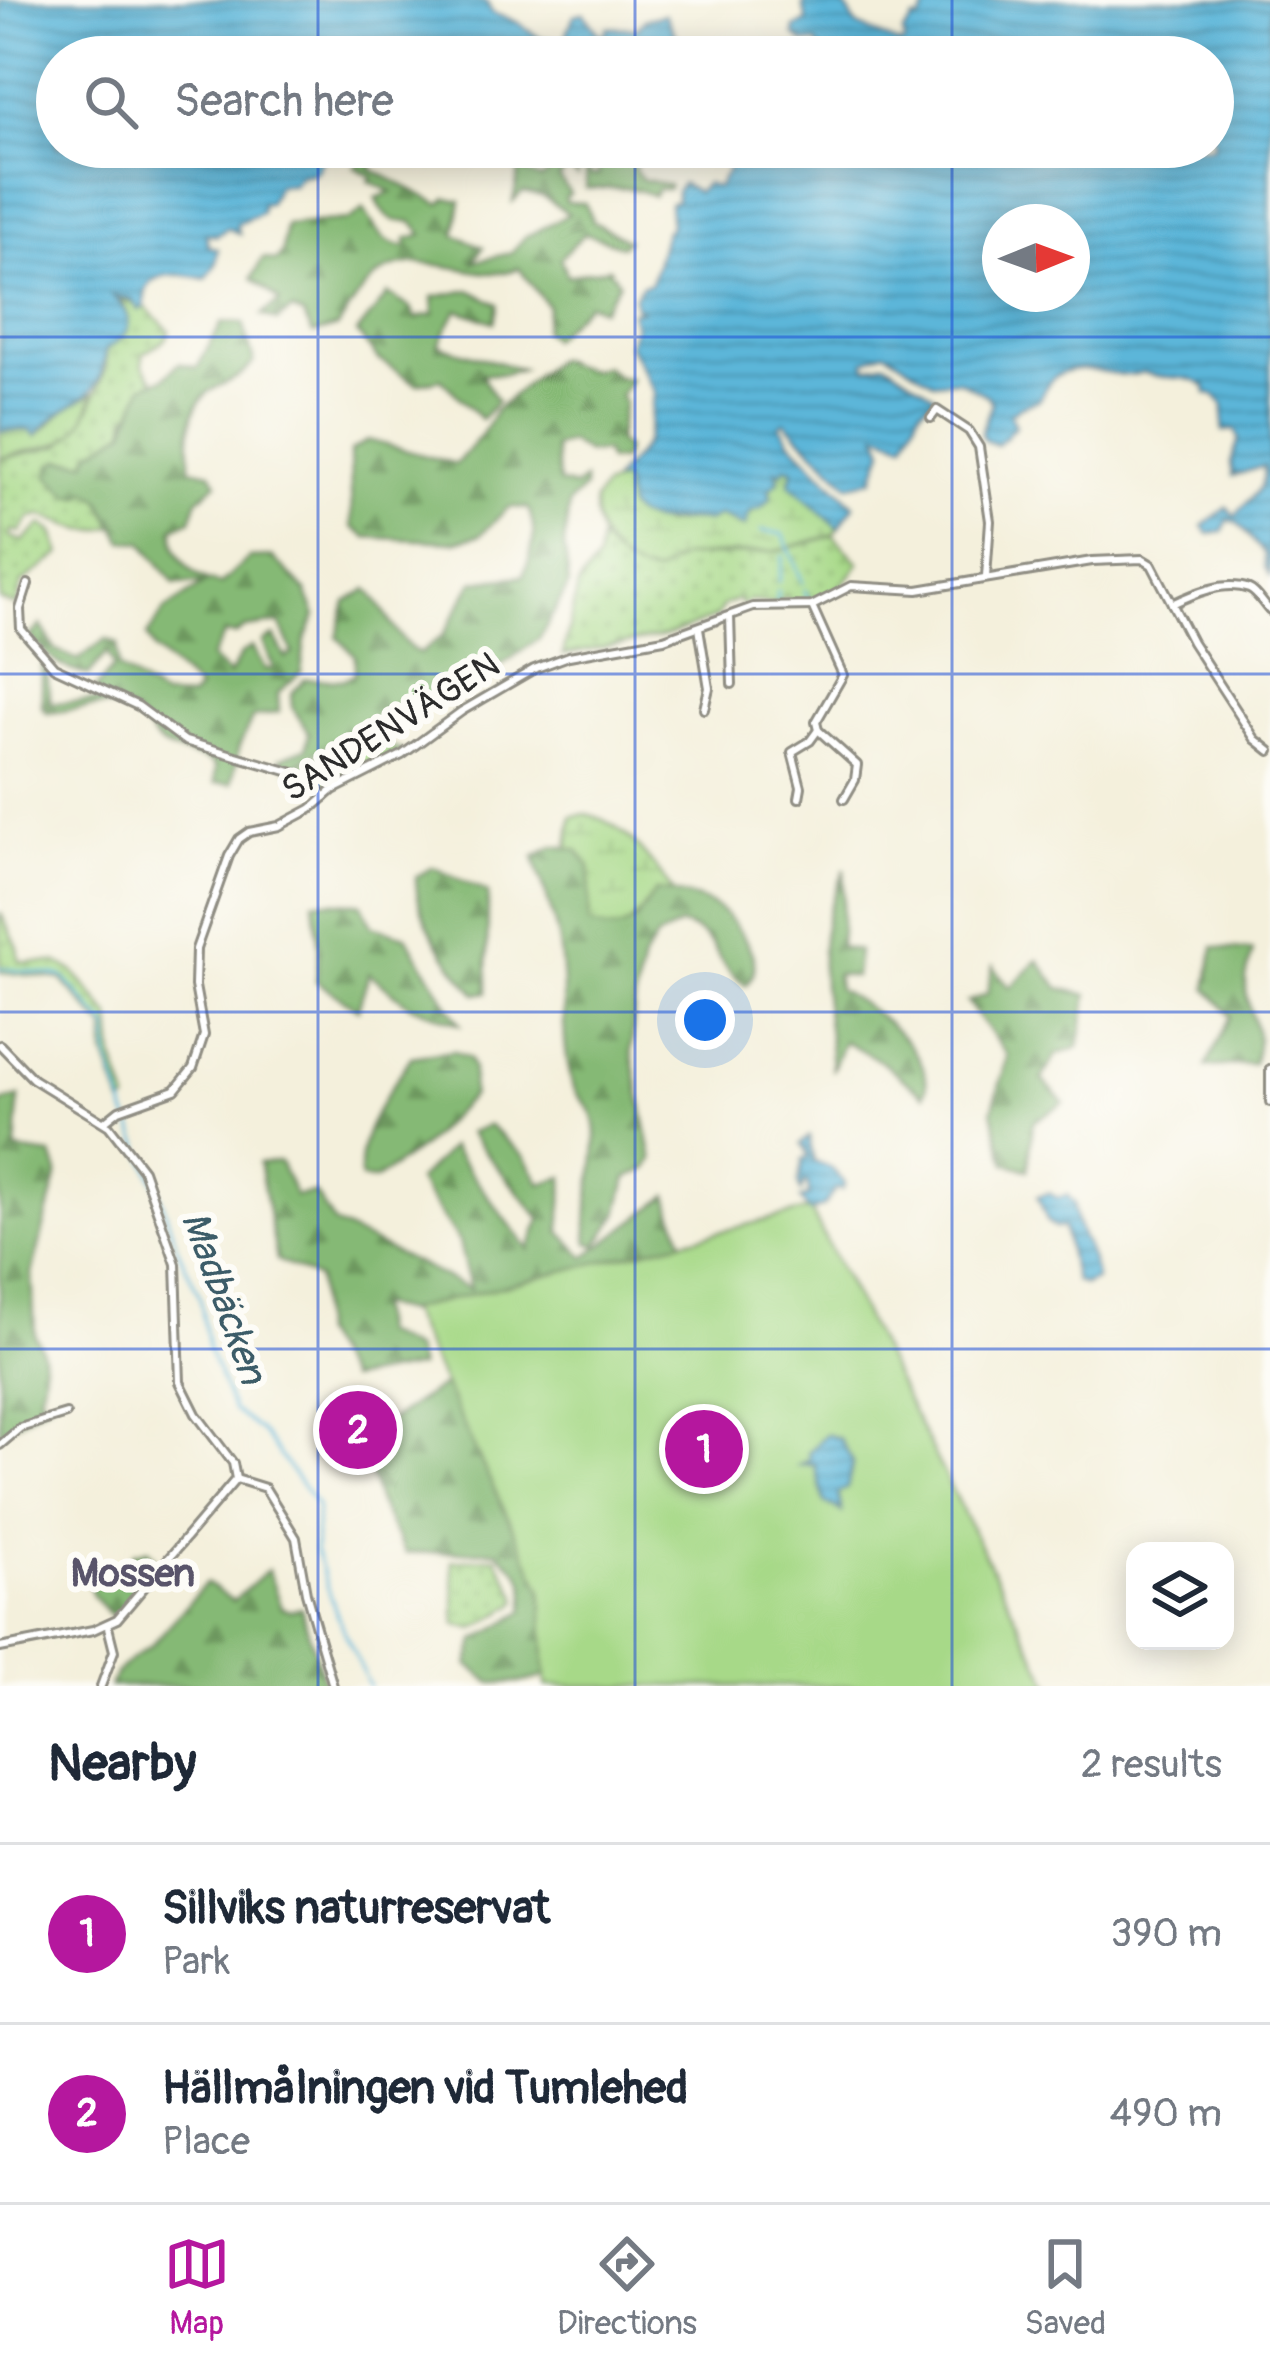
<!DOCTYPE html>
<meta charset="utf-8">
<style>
:root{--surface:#fff;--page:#f2f2f3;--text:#1f2937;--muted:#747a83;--line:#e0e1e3;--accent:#b5179e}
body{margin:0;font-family:Pangolin,sans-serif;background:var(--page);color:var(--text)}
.controls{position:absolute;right:36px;bottom:36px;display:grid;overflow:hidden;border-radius:24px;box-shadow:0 6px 30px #0003}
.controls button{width:108px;height:108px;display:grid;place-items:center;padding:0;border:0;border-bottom:3px solid var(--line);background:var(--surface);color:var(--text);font:60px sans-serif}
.compass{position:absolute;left:982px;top:204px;width:108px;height:108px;border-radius:50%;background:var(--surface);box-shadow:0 6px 30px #0003;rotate:89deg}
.you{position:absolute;left:705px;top:1020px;width:42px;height:42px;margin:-30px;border:9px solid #fff;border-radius:50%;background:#1a73e8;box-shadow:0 0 0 18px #1a73e833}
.badge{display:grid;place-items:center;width:78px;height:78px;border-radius:50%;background:var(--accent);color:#fff;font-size:39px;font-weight:700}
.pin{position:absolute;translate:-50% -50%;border:6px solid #fff;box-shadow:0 3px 12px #0006}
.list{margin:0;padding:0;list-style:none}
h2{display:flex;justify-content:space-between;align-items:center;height:156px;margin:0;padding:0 48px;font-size:51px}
h2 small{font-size:39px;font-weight:400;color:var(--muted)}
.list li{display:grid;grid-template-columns:78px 1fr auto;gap:36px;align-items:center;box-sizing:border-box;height:180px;padding:0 48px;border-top:3px solid var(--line)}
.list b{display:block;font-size:45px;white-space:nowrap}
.list p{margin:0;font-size:39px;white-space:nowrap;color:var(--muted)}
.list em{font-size:39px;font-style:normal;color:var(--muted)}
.icon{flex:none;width:66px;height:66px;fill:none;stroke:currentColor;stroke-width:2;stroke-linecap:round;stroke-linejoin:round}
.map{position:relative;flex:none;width:1270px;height:1686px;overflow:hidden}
.search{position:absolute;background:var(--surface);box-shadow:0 6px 30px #0003;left:36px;right:36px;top:36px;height:132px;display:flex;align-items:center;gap:30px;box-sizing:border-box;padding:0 42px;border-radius:66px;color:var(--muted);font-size:45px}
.sheet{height:516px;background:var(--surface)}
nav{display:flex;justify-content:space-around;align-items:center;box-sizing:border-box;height:168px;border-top:3px solid var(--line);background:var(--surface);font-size:33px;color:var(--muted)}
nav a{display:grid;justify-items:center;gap:6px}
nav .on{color:var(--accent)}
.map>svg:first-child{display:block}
.grass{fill:url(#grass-dots);stroke:#69825a;stroke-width:3}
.forest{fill:url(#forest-firs);stroke:#587250;stroke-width:3;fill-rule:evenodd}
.wetland{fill:url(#wetland-marsh);stroke:#69825a;stroke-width:3}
.park{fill:#a7d988;stroke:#69825a;stroke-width:3}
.water{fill:url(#water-rules);stroke:#447082;stroke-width:3;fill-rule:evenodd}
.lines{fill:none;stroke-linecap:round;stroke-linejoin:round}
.stream{stroke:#5cb6d9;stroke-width:3}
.minor-casing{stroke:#908e84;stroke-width:12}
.minor{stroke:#fff;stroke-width:6}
.grid{fill:none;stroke:#1d4ed8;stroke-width:3;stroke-opacity:0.55}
.labels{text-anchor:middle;stroke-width:12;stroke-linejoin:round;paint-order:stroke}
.street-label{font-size:36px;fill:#2b2b2b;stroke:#fdfcf7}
.water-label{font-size:39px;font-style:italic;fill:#3c5c68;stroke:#fdfcf7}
.neighbourhood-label{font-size:39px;font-weight:bold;fill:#59546a;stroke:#fdfcf7}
</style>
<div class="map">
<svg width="1270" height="1686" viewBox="0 0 1270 1686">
<defs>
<pattern id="grass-dots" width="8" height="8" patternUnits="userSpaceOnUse" patternTransform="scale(3)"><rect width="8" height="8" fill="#a7d988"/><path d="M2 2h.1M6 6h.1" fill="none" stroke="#90ba76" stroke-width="1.8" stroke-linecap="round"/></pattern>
<pattern id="forest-firs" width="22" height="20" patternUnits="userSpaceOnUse" patternTransform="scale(3)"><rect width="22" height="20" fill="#85b974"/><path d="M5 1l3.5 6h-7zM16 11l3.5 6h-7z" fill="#6d975f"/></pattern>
<pattern id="wetland-marsh" width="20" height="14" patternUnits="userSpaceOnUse" patternTransform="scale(3)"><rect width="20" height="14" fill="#a7d988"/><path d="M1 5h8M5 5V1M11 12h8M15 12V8" fill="none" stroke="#90ba76"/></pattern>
<pattern id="water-rules" width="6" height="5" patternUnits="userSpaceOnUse" patternTransform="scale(3)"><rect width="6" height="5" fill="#5cb6d9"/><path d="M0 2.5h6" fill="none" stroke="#4c94b0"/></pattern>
</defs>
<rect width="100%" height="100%" fill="#fdfcf7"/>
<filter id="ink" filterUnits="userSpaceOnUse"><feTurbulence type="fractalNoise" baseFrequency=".00833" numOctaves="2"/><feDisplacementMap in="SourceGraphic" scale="24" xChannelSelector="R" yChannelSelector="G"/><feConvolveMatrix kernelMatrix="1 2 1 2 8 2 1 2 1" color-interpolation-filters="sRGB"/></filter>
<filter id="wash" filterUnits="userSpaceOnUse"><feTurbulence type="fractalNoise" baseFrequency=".004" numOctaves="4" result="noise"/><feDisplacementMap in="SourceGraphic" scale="48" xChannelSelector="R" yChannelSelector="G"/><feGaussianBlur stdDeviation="2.7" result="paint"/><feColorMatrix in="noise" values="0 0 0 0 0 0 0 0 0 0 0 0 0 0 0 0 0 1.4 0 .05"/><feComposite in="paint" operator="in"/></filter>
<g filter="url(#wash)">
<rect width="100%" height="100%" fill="#f4f0dc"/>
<g class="grass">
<path d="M113 296 145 307 170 331 166 339 143 354V365L156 383 127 418 125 431 90 453 87 462 61 460 100 499 115 526C79 538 70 523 40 515L30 518 20 532 12 530 10 537 24 541 42 524 53 532 61 554 22 583 16 606 0 600V459L61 445 90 408 106 368V349L122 338 129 319 123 303Z"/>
<path d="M833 535 859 563C840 592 826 602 790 604L789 598H782L781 604 751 601 742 605 739 599 723 606 717 617 665 636 563 655 578 586 597 560 600 539 612 553C686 558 763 560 833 535Z"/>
<path d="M364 736 402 751 328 790 311 775 289 770Z"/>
<path d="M0 912 18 948 20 962H56L73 971 111 1017 114 1059 128 1101 122 1104 105 1054V1029L61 979 0 972Z"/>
<path d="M496 1557 518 1597 517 1603 474 1629 456 1624 452 1561Z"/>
</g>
<g class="forest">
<path d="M510 147H528L525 172 541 179 548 173 544 158 553 154 565 162 579 157 577 176 568 168 559 177 570 194 565 198 566 202 585 203 593 222 627 240 622 246 585 233 560 258 567 276 609 268 619 282 602 309 588 303 551 339 543 331 548 306 519 268C500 276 484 273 463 269 392 255 376 265 338 327L313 334 303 315 292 310 277 321 262 315 280 301 252 278 263 258 276 261 282 253 286 225 349 220 364 209C376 230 382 244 407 247L406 239 423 234 412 222C390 222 386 219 376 198L392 192 369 181 372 177 355 167 368 155 373 170 440 204 447 198 461 201 455 235 483 247 473 262 511 253 525 237 569 214 543 196 523 192 513 201 521 162Z"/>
<path d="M631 147H647L634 168 642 179 669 185 668 189H658L653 196C629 183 609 190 586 188V165L591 175H599L596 151 618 157 630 153Z"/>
<path d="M470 290 498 304 494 322 457 310 438 345 521 369 504 374H481L497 402 481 419 441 379 417 384 378 359 357 333 388 294 411 308 416 318 434 314 433 297Z"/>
<path d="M222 323H243L254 362C243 375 238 378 223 384 185 399 190 433 190 468L211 472 217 483 198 499 191 520 174 528C171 556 194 580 221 584L249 558 273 557 306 591 316 616 305 640 301 672 278 693 279 712 253 717 239 746 232 783H215V766C200 753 180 756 163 746 151 739 147 727 138 718 120 697 72 711 47 713L42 707V667H46L51 703 106 700 95 689 114 667 107 652 89 675C61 670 48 657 30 636L41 625 55 650 78 660 106 639 117 643 118 668 162 697 191 698 198 689 154 650 147 636 165 610 205 583 175 584 142 542 123 541 100 499 88 491 80 497 69 495 49 476 51 465 61 460 87 462 90 453 125 431 143 386 164 378 179 363 197 368ZM280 623 293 653 286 658 274 636 263 642 274 669H265L252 647 242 653 229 675 211 658 225 633 235 635 245 628Z"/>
<path d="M555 359 589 371 605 366 618 377 631 379 620 396 624 402 617 441 626 449 622 460 608 461 605 452 587 453 569 442 554 447 559 483 575 487 584 480V488L569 504 564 545 569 585 539 639 484 677 430 704 400 701 289 768 280 758 306 748 309 733 292 707 291 694 305 679 343 680 355 675V655L337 637 346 602 368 589C386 609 397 643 420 654L443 635 473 582 523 576C533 552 538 532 528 508L509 507 480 535 454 542 366 537 352 527 350 451 368 440 456 464 483 433 496 410Z"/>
<path d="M554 846 577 849 635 921 655 891C675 893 706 898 721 911 739 926 769 966 746 985 715 968 720 933 680 925L656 938 643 959 635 998 631 1050 653 1160 648 1169 627 1178 618 1214 597 1245 589 1243C582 1213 598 1166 596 1133 594 1101 579 1104 573 1085 558 1037 568 985 558 937 552 910 542 884 534 857Z"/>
<path d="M433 867 488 893 487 992 476 994C450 964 415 919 416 877Z"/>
<path d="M845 869 840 947 858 951 855 977 836 974 838 989C868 1005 940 1055 924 1095L881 1061 844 1041 832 1071C831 1024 815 972 825 925 828 906 838 887 845 869Z"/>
<path d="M314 901 361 903 372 926 406 936 460 1024 409 1005 369 973 358 1009 316 981 319 950Z"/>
<path d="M1214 947 1253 951C1251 959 1247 970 1246 979 1244 1015 1266 1025 1253 1064L1206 1067 1231 1016 1207 988Z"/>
<path d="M1038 960 1059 988 1088 995 1079 1047 1056 1055 1042 1079 1064 1103 1033 1122 1028 1170 1006 1163 992 1111 1008 1056 967 1002 987 994 993 966 1010 988Z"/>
<path d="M454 1051 469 1058 473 1070 472 1095 424 1145 375 1180 361 1179C354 1134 388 1094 411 1057Z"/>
<path d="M19 1097 16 1150 52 1155 58 1173 32 1274 35 1336C48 1354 45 1376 39 1396L50 1402 0 1433V1103Z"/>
<path d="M488 1125 525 1157 541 1184 564 1177 560 1231 585 1257 668 1196 692 1269 574 1670 523 1682 492 1683 468 1665 476 1640 524 1611C530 1577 521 1573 497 1551L405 1553 379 1505 363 1447 380 1427 488 1355 440 1320 377 1305 380 1333 414 1350 419 1367 348 1380 320 1334 318 1279 277 1260 259 1163 280 1162 295 1196 315 1193 334 1224 470 1289 459 1242 417 1181 451 1147 529 1250 541 1219 469 1133Z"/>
<path d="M148 1550 158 1563 148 1565C137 1585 137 1608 110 1615L93 1596 88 1581 100 1571 122 1570 134 1553Z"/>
<path d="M268 1570 281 1608 290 1611 301 1608 325 1686H110L120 1668 152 1645 206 1583 233 1601Z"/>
</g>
<g class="wetland">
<path d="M93 394C78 457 46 441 0 459V431L30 430 37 436 70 404Z"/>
<path d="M783 467 793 469 836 521 839 528 833 535 776 551 681 557 656 574C617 570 593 539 594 501L604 487 624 479 628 509 665 524 719 515 740 526 778 479 776 470Z"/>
<path d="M587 814C626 824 651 861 673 892L655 891C636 919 627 940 589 923L590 866 577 850 568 848 572 816Z"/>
</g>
<path class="park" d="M810 1209 1051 1686H546L542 1589 408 1310Z"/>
<g class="water">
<path d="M0 0H476L487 3 492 13 517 22 540 38 564 41 574 15 584 13 600 35 605 34 607 28H638L644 20 665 14 677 38 688 41 683 45 684 57H57V147H337L345 158 326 155C315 167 323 175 301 175L292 185H278L268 204H262L261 213 236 225 239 233 227 228 217 236 206 234 208 246 218 249 216 264 206 279C180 272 140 269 145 307L139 310 131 299 113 296C133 315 137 332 106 349 100 410 70 393 36 436L30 430 0 431Z"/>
<path d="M807 0H842L856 25 900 45 905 42 903 33 914 19 920 20 930 0H1270V575L1265 567V554L1237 522 1228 520 1223 532 1209 534 1203 526 1227 507 1235 516C1248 498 1266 493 1264 466L1233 476 1231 463 1239 439 1235 430 1223 431 1224 406 1214 395 1207 394 1206 386C1186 373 1164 381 1143 372 1109 385 1062 343 1039 400L1020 406 1010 414 1015 426 998 445 984 440 981 433 992 403 988 396 958 380 933 382 885 351 865 361 867 368 885 362 936 396 920 409 905 443 878 433 884 450 873 479 849 485 785 422 780 425 792 443 854 505 839 528 790 484 793 469 784 467 782 473 776 470 779 481 769 489 771 498 761 508 750 511 745 527 719 515 707 522C678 514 654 533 628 509L624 480 613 482C622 468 639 457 646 441 653 425 649 406 655 393L629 344 635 326 631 312 641 310 635 306 634 297 641 286 651 283 665 232 671 226 669 204 676 201V191L682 183 697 192 706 183 717 188 730 165 718 147H1213V57H825L816 43H804L794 35 795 28 807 21 803 5ZM1000 222H1072V294H1000Z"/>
<path d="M809 1137 814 1162 830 1167 845 1183 842 1190 836 1188 824 1206 810 1212 800 1199 809 1196 808 1184 804 1182 801 1191 798 1184 803 1159 809 1157 801 1144Z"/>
<path d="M1048 1193 1058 1198 1067 1195 1074 1203C1074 1231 1094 1252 1096 1279L1084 1285 1075 1281 1063 1227 1055 1228 1048 1223 1038 1196Z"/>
<path d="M826 1434 840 1439 853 1462 847 1488 838 1493 842 1512 824 1502 815 1465H800L810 1459 808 1453Z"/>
</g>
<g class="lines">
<g class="stream">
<path d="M761 531 783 534 803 583"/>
<path d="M779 582 783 555"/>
<path d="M805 590 808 602"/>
<path d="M776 601 778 591"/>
<path d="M0 968 62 976 108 1028 109 1060 126 1113 160 1195 176 1245 200 1297 208 1349 233 1410 262 1432 317 1506 315 1551 338 1617 369 1686"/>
</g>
</g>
</g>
<g filter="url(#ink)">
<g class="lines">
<defs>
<g id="minor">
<path d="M931 418 937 410 969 431 979 447 990 521 986 577"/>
<path d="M28 584 20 609 21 629 54 667 138 706 185 741 311 778 325 797"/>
<path d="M1172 604C1193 594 1224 580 1249 589 1257 592 1264 605 1270 611"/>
<path d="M812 606 843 675 816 722 818 730 857 765 855 780 844 799"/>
<path d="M730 616 732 684"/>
<path d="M699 628 709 688 704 709"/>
<path d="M799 798 801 787 792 752 810 741 818 730"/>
<path d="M0 1045 33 1079 109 1126 143 1170 176 1264 180 1382 196 1414 233 1463 236 1479 117 1619 93 1630 0 1648"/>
<path d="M1270 1069V1102"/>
<path d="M104 1122 119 1110 175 1090 193 1068 204 1035 195 986 196 949 229 856 239 839 249 832 279 826 311 809 333 790 402 755 462 711 534 669 569 656 664 639 753 607 812 606 851 586 918 590 1092 561 1142 559 1152 565 1192 642 1255 739 1270 751"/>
<path d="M0 1445 20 1428 66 1414"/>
<path d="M236 1479 265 1488 296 1538 306 1593 333 1686"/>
<path d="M101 1686 114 1651 108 1627"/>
</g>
</defs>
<use href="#minor" class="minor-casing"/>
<use href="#minor" class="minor"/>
</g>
</g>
<path class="grid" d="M318 0V57M635 0V57M952 0V57M318 147V1686M635 147V1686M952 147V1686M0 337H1270M0 674H1270M0 1012H1270M0 1349H1270"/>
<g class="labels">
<g class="street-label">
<text transform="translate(390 726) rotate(-32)" y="13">SANDENVÄGEN</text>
</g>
<g class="water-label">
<text transform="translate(225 1297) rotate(70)" y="14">Madbäcken</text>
</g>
<g class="neighbourhood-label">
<text x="133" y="1586">Mossen</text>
</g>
</g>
</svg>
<div class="controls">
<button><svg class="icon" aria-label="layers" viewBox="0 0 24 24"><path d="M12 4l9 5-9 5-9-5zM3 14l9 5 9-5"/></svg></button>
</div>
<svg class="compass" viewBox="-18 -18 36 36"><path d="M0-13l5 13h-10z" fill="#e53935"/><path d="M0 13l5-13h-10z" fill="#747a83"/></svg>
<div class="you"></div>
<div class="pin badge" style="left:704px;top:1449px">1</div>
<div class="pin badge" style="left:358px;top:1430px">2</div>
<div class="search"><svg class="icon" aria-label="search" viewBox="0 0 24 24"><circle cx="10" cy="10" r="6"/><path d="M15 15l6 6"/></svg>Search here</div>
</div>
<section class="sheet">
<h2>Nearby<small>2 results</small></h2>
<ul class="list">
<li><span class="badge">1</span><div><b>Sillviks naturreservat</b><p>Park</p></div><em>390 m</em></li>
<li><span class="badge">2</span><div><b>Hällmålningen vid Tumlehed</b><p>Place</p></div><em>490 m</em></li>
</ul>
</section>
<nav>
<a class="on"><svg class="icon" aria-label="map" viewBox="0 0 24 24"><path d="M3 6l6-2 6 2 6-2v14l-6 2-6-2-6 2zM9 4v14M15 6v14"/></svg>Map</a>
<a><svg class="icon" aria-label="directions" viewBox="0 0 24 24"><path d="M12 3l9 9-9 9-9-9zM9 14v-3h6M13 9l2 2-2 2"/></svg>Directions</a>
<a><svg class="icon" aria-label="saved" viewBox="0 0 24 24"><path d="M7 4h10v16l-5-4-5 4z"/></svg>Saved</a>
</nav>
